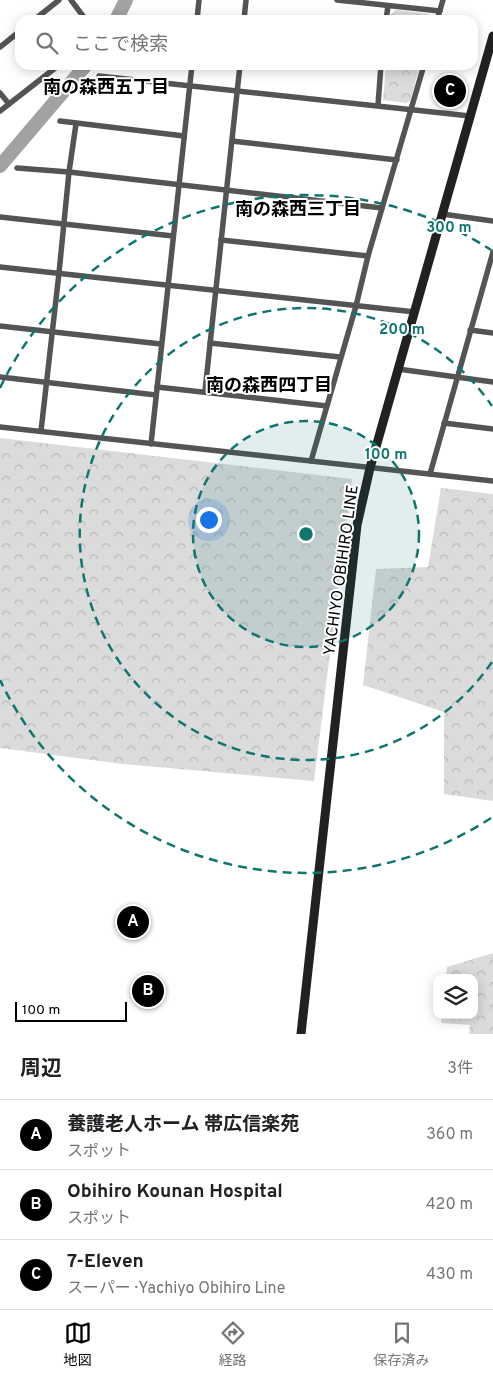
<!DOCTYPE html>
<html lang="ja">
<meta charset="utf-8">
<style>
:root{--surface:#fff;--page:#f6f6f6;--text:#202124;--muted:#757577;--line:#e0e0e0;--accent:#000}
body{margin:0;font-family:Overpass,"Noto Sans JP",sans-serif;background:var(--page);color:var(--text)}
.controls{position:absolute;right:15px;bottom:15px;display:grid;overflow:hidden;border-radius:10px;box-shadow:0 2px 12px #0003}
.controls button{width:45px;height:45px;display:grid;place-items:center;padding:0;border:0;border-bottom:1px solid var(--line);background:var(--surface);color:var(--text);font:25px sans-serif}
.scale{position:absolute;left:15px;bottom:12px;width:112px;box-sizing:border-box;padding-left:5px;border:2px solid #000;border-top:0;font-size:14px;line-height:18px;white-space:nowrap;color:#000;-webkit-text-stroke:4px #fff;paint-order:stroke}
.you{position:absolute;left:208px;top:519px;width:18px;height:18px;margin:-12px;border:4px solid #fff;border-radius:50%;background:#1a73e8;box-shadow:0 0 0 8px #1a73e833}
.badge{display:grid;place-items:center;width:32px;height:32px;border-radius:50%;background:var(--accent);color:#fff;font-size:16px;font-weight:700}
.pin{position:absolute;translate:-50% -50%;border:2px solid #fff;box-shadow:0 1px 5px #0006}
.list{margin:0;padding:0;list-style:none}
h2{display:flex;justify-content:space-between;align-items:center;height:65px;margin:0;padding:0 20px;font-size:21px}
h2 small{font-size:16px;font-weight:400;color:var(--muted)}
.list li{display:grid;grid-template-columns:32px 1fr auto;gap:15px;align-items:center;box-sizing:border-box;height:70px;padding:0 20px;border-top:1px solid var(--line)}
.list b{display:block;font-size:19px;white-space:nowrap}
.list p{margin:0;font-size:16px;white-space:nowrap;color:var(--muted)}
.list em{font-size:16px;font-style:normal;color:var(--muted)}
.icon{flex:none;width:28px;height:28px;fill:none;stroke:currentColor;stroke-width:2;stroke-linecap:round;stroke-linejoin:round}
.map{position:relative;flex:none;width:493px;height:1034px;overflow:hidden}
.search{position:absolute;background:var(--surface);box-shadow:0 2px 12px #0003;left:15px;right:15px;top:15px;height:55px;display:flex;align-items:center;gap:12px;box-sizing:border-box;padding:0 18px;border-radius:15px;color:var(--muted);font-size:19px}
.sheet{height:275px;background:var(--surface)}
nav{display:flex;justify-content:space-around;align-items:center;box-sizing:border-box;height:70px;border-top:1px solid var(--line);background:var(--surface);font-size:14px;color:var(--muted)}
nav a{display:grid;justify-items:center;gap:2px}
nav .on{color:var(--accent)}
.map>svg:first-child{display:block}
.forest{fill:url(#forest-crowns)}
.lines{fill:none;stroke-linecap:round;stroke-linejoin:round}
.river{stroke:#a2a2a2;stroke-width:14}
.street{stroke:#545454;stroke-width:5.5}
.secondary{stroke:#212121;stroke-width:9}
.ring{fill:none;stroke:#0f766e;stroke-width:2.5;stroke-dasharray:9 6}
.labels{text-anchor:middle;stroke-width:4;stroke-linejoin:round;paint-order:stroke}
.street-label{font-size:16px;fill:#000;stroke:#fff}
.neighbourhood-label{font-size:18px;font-weight:bold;fill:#000;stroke:#fff}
.centre{fill:#0f766e;stroke:#fff;stroke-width:2.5}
.ring-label{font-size:15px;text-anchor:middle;font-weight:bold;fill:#0f766e;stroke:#fff;stroke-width:4;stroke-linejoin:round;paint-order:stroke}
</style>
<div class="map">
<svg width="493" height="1034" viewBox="0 0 493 1034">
<defs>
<pattern id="forest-crowns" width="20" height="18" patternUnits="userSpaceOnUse" patternTransform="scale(1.25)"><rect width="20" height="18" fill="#dbdbdb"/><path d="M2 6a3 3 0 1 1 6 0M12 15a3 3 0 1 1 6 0" fill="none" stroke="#bababa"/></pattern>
</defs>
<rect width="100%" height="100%" fill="#fff"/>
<g class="forest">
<path d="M396 10 428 14 433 19 391 20V14Z"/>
<path d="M386 65H420L410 101 406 103 383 100Z"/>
<path d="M0 438 352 479 314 781 123 764 0 748Z"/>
<path d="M441 488 493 494V801L444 794V712L363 685 376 569 428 567Z"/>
<path d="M493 953V1034H469L470 1025 441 1023 442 1015H474V978H446L447 967Z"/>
</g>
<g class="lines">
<g class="river">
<path d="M116 20 126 0"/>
<path d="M0 166 86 65"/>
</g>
<g class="street">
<path d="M71 0 86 20"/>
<path d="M337 0 440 11"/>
<path d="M34 20 59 0"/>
<path d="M197 20 199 0"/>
<path d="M244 20 246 0"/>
<path d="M386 20 388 6"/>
<path d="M437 20 443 0"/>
<path d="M0 47 20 31"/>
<path d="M99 76 470 116"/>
<path d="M0 93 9 104"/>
<path d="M378 105 381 65"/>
<path d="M0 111 59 65"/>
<path d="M60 121 184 136"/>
<path d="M232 141 397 160"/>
<path d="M17 168 69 172 382 208"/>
<path d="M442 214 493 221"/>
<path d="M0 217 173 236"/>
<path d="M221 240 368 256"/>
<path d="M0 267 415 312"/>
<path d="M0 326 161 344"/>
<path d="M470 330 493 333"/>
<path d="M210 343 340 357"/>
<path d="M398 369 493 382"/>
<path d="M0 377 156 395"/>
<path d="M157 387 327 406"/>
<path d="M205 391 240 65"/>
<path d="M444 423 493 429"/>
<path d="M0 427 493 481"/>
<path d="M41 431 59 273 69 172 76 124"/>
<path d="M151 444 192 65"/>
<path d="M311 461 356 306 368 256 424 65"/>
<path d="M430 474 493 252"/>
</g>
<path class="secondary" d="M301 1034 357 525 370 468 493 36"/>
</g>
<circle cx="306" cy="534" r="113" fill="#0f766e" fill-opacity=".12"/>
<g class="ring">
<circle cx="306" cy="534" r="113"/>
<path d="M492 662A226 226 0 1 1 492 406"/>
<path d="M491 818A339 339 0 0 1 0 680M0 388A339 339 0 0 1 491 250"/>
</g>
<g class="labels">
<g class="street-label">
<text transform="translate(340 570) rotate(-82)" y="6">YACHIYO OBIHIRO LINE</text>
</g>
<g class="neighbourhood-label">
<text x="106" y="93">南の森西五丁目</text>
<text x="298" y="215">南の森西三丁目</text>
<text x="269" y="391">南の森西四丁目</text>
</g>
</g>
<circle cx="306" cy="534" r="8" class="centre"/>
<g class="ring-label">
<text x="449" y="232">300 m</text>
<text x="402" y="334">200 m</text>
<text x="386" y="459">100 m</text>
</g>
</svg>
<div class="controls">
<button><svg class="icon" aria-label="layers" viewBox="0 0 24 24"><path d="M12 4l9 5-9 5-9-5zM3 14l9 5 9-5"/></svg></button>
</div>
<div class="scale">100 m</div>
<div class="you"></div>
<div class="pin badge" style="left:133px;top:922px">A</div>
<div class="pin badge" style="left:148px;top:991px">B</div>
<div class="pin badge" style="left:450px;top:91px">C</div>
<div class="search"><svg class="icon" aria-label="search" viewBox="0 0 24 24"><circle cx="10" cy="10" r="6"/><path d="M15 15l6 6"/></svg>ここで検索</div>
</div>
<section class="sheet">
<h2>周辺<small>3件</small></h2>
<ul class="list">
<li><span class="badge">A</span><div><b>養護老人ホーム 帯広信楽苑</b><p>スポット</p></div><em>360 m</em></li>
<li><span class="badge">B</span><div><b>Obihiro Kounan Hospital</b><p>スポット</p></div><em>420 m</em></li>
<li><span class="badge">C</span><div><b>7-Eleven</b><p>スーパー · Yachiyo Obihiro Line</p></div><em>430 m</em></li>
</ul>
</section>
<nav>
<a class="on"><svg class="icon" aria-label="map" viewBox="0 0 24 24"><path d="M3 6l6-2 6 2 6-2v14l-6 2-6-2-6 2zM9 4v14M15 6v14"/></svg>地図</a>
<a><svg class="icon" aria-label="directions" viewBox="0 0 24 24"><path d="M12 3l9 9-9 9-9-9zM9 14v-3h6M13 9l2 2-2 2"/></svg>経路</a>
<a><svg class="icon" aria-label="saved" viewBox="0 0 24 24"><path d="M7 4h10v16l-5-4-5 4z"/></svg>保存済み</a>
</nav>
